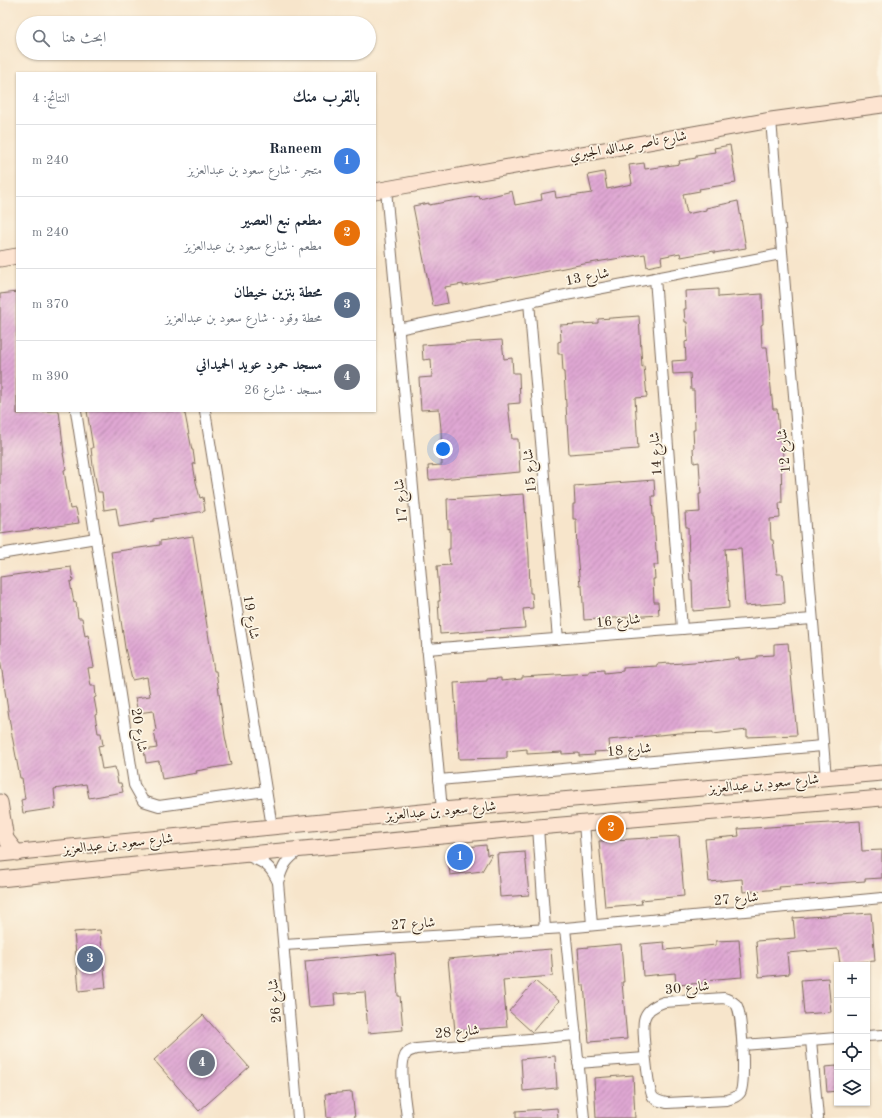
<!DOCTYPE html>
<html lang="ar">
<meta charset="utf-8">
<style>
:root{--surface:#fff;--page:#f6f6f7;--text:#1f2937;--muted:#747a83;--line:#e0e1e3;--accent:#c8321e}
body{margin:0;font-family:"Old Standard TT",Amiri,serif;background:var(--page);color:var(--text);direction:rtl}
.controls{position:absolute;right:12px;bottom:12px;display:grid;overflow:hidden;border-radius:0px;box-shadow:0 1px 3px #0004}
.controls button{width:36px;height:36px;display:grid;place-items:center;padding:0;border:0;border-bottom:1px solid var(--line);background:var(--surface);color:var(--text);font:20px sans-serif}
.you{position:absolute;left:443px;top:449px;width:14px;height:14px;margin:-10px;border:3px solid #fff;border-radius:50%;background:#1a73e8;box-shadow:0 0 0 6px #1a73e833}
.badge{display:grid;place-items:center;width:26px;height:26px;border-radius:50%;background:var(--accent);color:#fff;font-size:13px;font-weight:700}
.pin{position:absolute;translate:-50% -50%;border:2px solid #fff;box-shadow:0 1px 4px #0006}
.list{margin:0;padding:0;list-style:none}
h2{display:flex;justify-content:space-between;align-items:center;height:52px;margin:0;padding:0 16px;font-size:17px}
h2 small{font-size:13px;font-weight:400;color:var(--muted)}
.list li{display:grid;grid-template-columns:26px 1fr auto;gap:12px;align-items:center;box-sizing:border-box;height:72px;padding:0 16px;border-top:1px solid var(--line)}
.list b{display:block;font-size:15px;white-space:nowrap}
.list p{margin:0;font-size:13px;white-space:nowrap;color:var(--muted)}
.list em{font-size:13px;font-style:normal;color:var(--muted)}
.icon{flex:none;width:22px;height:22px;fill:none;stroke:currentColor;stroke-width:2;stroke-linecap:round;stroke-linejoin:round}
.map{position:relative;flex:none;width:882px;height:1118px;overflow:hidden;direction:ltr}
.search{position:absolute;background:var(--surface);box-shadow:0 1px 3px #0004;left:16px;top:16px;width:360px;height:44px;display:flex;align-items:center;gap:10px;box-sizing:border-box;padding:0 14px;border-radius:22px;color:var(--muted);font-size:15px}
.panel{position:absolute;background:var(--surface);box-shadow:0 1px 3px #0004;left:16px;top:72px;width:360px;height:340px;border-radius:0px;direction:rtl}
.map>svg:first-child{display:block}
.building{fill:url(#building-hatch)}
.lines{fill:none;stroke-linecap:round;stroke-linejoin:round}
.street-casing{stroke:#7d6b5b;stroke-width:12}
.secondary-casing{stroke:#7d6b5b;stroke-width:17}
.street{stroke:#fff;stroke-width:10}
.secondary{stroke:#fde4d1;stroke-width:15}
.labels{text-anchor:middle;stroke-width:3.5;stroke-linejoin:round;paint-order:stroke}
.street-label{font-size:14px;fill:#3b2a1e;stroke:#fcf5e5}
</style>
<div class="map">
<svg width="882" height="1118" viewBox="0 0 882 1118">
<defs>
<pattern id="building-hatch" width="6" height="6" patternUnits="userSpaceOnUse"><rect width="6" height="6" fill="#dfa7d3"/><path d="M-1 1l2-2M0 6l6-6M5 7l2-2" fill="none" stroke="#b688ab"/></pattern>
</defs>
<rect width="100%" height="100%" fill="#fcf5e5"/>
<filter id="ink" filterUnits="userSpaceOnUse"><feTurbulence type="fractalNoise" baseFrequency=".025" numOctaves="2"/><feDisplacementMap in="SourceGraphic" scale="8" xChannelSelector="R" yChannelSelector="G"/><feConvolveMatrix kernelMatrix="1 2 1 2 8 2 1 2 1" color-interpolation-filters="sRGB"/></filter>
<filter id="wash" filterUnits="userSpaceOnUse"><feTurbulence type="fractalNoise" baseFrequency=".012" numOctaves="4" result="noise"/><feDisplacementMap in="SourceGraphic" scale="16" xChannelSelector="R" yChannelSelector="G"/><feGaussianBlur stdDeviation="0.9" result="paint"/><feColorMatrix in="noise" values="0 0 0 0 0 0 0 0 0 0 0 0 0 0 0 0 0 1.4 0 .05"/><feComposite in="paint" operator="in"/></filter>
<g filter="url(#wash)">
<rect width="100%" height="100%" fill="#f7e5cb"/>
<g id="blocks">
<g class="building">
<path d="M730 145 736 183 699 189 700 191 683 194 687 214 706 210V208L738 201 746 248 714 253V251L681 257 680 253 661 257 662 264 647 267 645 254 584 264 513 278 512 277 463 286V284L445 287 448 303 433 306 413 206 429 203V205L479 196 480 199 512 191 515 205 542 200 541 194 555 191 556 198 592 193 588 175 604 172 607 189 632 184 629 165 644 163 645 169 680 164 679 161 696 158V155L715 152 714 148Z"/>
<path d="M718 289V297L762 294 763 324 761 325 762 347H767L773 409H777L780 443H782L783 457 781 458 782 503H779L780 518 770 519 771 540H773L777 574H783L785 603 745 606 741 548 725 549 729 608 693 611 692 580H690L689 563 688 527H686L685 513 700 512 699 494H701L699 462 694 463 693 448H694L693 430H695L694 390H691L690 373 673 374 672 361 686 360 685 342 688 341 687 322H685L684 309H686L685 291Z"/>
<path d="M17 292V414L37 411H59L64 453H63L66 469 64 470 70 509 76 508 79 523 0 534V294Z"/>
<path d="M639 316 642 367 644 366 647 397 635 398 638 449 569 454 564 372H563L562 354H558V342L561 341 560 325 598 323V319Z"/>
<path d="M502 340 504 359 512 358 513 373H519L520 403 508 404 512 439H518L520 472 429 480 428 466 442 465 441 429 439 409 421 410 419 378 432 377 431 359 423 360 422 345Z"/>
<path d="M87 411H184V414H185L192 450H193L195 464H193L196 482 200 498 203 497 205 511 154 519V521L119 527 116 508 104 510 102 492H98L93 466 91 448H93Z"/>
<path d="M654 480 655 496H652L653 517H654L656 551H657L658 565H654L655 579H653L654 602H658L659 615 584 620 582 586H580L577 553 576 519H573V504H575L574 486Z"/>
<path d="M524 494 529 556 530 593H532L533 608 523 609 525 628 440 634 438 601H440L437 566 450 565 448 549H450V528L448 529 447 499Z"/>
<path d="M193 536 214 671H216L225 736 231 765 196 771 197 773 162 779 159 761 146 763 144 750 157 748 154 731 156 730 153 711 138 713 135 698 150 696 147 677 132 680 125 648 111 552 160 545V541Z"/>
<path d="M71 567 73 581 70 582 74 603 76 602 78 618H82L85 636 88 635 94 667 88 668 91 686H95L96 697 94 698 97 714 95 715 98 733H101L103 745 98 746 102 769 115 767 118 783H121L123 792 89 798 86 784 54 789 56 808 23 813 21 800 25 799 22 778H20L11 730 0 658V577Z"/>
<path d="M788 643 797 735 747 737V730L713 734V732L679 733 609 740 610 751 594 752 595 755 579 756V753L562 754V752L527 754V749L507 751V758L459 759 454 683 487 681V679L501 678V681L522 679V677L589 673V671L604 670V673L623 671V668L657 666V664L670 663V664L705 661V662L739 658V660L757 658V656L774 655V644Z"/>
<path d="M860 821 862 851 882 850V878L865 879V881L779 887 780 889 743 892 742 879 709 882 705 839 739 836 738 829Z"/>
<path d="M679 836 684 896 641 900 642 904 605 907 599 841Z"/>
<path d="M486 845 487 855 492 854 482 871 450 875 448 857 457 848Z"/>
<path d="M525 852 529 895 500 897 497 854Z"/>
<path d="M871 913 875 961 840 964 838 949 787 953 789 974 759 977 756 941 795 938 793 918Z"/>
<path d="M100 930 106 988 79 991 74 932Z"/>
<path d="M739 940 742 977 704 980V983L676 985 675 973 643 976 641 944 664 942 665 950 716 945V941Z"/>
<path d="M621 944 624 982H622L627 1039 589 1042 584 985H581L578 948Z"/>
<path d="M551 949 553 976 503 980 507 1027 455 1031 448 959 515 953 514 952Z"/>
<path d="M395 953 398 996H400L403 1030 368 1033 365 992 334 994 335 1005 309 1007 305 961Z"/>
<path d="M828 978 831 1012 804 1014 801 980Z"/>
<path d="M535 981 559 1001 532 1032 509 1011Z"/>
<path d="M203 1015 249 1067 199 1111 154 1060Z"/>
<path d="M555 1056 557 1088 523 1091 521 1059Z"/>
<path d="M837 1066V1091L827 1092 825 1067Z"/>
<path d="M633 1075 635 1118H596L594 1078Z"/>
<path d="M352 1092 355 1118H327L325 1094Z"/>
<path d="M557 1108 558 1118H516V1111Z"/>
</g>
</g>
</g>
<g filter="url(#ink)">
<use href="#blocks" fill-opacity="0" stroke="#7d6b5b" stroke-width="1"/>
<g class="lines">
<defs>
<g id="street">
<path d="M771 120 826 778"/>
<path d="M386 189 442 810"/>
<path d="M655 278 682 629"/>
<path d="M529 302 558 639"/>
<path d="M398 329 529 302 781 254"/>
<path d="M76 411 134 785 143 801 159 806 266 791"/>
<path d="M205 411 272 827"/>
<path d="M0 554 96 538"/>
<path d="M427 649 812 619"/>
<path d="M439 780 822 746"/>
<path d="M584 823 592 925"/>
<path d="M538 827 545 929"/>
<path d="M248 856C265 863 270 865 278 882L298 1118"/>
<path d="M278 882C283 866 285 861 300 850"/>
<path d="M565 928 584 1118"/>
<path d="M284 945 565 928 882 898"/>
<path d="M724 998C729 1000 734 1001 737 1006 742 1015 746 1085 740 1093 737 1097 731 1099 727 1100L667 1103C662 1102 656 1101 653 1097 648 1091 642 1029 644 1020 646 1010 655 1005 664 1002Z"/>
<path d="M867 1036 882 1035"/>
<path d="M811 1040 818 1118"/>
<path d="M743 1045 837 1038"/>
<path d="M578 1063 645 1058"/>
<path d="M407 1118C406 1105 397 1062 407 1053 409 1051 413 1050 416 1049L576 1035"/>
</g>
<g id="secondary">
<path d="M375 191 771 120 882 105"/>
<path d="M0 259 17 256"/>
<path d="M0 802 6 839 17 853"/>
<path d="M0 854 442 810 882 773"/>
<path d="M0 879 165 862 538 827 882 798"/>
</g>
</defs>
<use href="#street" class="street-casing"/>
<use href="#secondary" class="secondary-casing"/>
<use href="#street" class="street"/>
<use href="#secondary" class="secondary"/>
</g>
</g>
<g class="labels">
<g class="street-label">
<text transform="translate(628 145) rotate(-10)" y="5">شارع ناصر عبدالله الجبري</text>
<text transform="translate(587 276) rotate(-11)" y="5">شارع 13</text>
<text transform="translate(783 451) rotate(-95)" y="5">شارع 12</text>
<text transform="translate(655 454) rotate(-94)" y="5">شارع 14</text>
<text transform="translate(529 471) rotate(-95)" y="5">شارع 15</text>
<text transform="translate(400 501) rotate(-95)" y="5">شارع 17</text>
<text transform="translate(252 617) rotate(81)" y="5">شارع 19</text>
<text transform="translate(618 620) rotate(-5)" y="5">شارع 16</text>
<text transform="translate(140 730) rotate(81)" y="5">شارع 20</text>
<text transform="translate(629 749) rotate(-5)" y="5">شارع 18</text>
<text transform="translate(764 783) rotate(-5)" y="5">شارع سعود بن عبدالعزيز</text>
<text transform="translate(441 810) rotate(-5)" y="5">شارع سعود بن عبدالعزيز</text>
<text transform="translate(118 843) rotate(-6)" y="5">شارع سعود بن عبدالعزيز</text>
<text transform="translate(736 898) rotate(-5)" y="5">شارع 27</text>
<text transform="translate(413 923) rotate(-4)" y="5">شارع 27</text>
<text transform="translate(687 987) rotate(-5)" y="5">شارع 30</text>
<text transform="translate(274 1001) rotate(-95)" y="5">شارع 26</text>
<text transform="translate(457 1031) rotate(-5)" y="5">شارع 28</text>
</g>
</g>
</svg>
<div class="controls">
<button>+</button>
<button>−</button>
<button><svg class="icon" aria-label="locate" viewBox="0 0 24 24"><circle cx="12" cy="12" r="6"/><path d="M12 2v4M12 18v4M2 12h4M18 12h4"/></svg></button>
<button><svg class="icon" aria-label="layers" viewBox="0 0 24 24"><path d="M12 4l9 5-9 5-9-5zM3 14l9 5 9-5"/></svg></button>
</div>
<div class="you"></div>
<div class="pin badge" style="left:460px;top:857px;background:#3f7fe0">1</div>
<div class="pin badge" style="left:611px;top:828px;background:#e8710a">2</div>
<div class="pin badge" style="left:90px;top:959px;background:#5c6f8a">3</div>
<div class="pin badge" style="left:202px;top:1063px;background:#6b7280">4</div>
<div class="search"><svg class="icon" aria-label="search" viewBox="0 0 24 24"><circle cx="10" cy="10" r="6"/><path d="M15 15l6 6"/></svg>ابحث هنا</div>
<section class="panel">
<h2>بالقرب منك<small>النتائج: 4</small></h2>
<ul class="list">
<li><span class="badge" style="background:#3f7fe0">1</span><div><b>Raneem</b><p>متجر · شارع سعود بن عبدالعزيز</p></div><em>240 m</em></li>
<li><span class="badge" style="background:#e8710a">2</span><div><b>مطعم نبع العصير</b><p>مطعم · شارع سعود بن عبدالعزيز</p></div><em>240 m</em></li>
<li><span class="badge" style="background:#5c6f8a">3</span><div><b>محطة بنزين خيطان</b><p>محطة وقود · شارع سعود بن عبدالعزيز</p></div><em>370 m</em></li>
<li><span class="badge" style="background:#6b7280">4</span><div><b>مسجد حمود عويد الحميداني</b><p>مسجد · شارع 26</p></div><em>390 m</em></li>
</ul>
</section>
</div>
